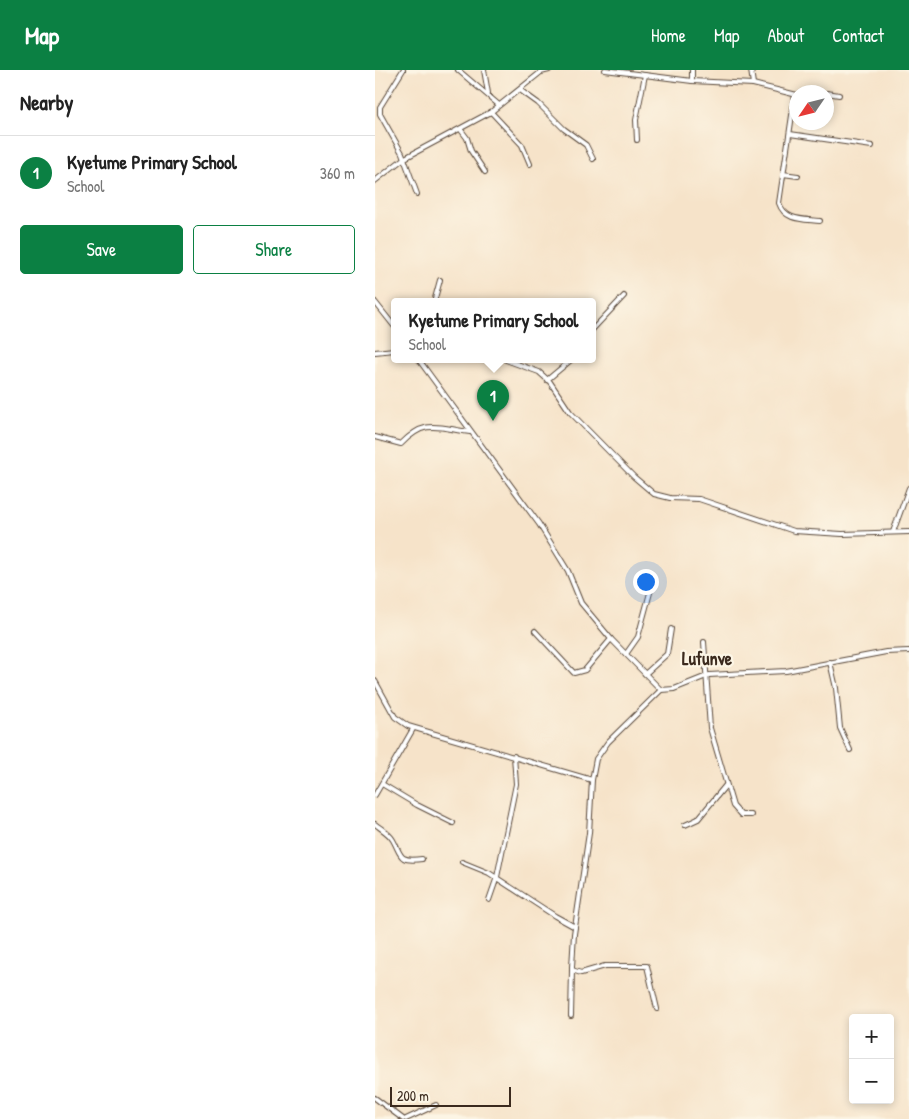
<!DOCTYPE html>
<meta charset="utf-8">
<style>
:root{--surface:#fff;--page:#f6f6f6;--text:#222;--muted:#767676;--line:#e0e0e0;--accent:#0b8043}
body{margin:0;font-family:"Patrick Hand",sans-serif;background:var(--page);color:var(--text)}
.controls{position:absolute;right:15px;bottom:15px;display:grid;overflow:hidden;border-radius:5px;box-shadow:0 2px 8px #0003}
.controls button{width:45px;height:45px;display:grid;place-items:center;padding:0;border:0;border-bottom:1px solid var(--line);background:var(--surface);color:var(--text);font:25px sans-serif}
.compass{position:absolute;left:414px;top:15px;width:45px;height:45px;border-radius:50%;background:var(--surface);box-shadow:0 2px 8px #0003;rotate:235deg}
.scale{position:absolute;left:15px;bottom:12px;width:121px;box-sizing:border-box;padding-left:5px;border:2px solid #3b2a1e;border-top:0;font-size:14px;line-height:18px;white-space:nowrap;color:#3b2a1e;-webkit-text-stroke:4px #fcf5e5;paint-order:stroke}
.you{position:absolute;left:270px;top:511px;width:18px;height:18px;margin:-12px;border:4px solid #fff;border-radius:50%;background:#1a73e8;box-shadow:0 0 0 8px #1a73e833}
.badge{display:grid;place-items:center;width:32px;height:32px;border-radius:50%;background:var(--accent);color:#fff;font-size:16px;font-weight:700}
.pin{position:absolute;translate:-50% -41px;filter:drop-shadow(0 1px 2px #0008)}
.pin::after{content:'';position:absolute;top:26px;width:18px;height:15px;background:inherit;clip-path:polygon(0 0,100% 0,50% 100%)}
.popup{position:absolute;left:16px;top:228px;width:205px;height:65px;box-sizing:border-box;display:grid;place-content:center;border-radius:5px;background:var(--surface);filter:drop-shadow(0 1px 4px #0005);font-size:16px;white-space:nowrap;color:var(--muted)}
.popup b{font-size:19px;color:var(--text)}
.popup::after{content:'';position:absolute;left:50%;top:100%;margin-left:-10px;border:10px solid transparent;border-top-color:var(--surface)}
.list{margin:0;padding:0;list-style:none}
h2{display:flex;justify-content:space-between;align-items:center;height:65px;margin:0;padding:0 20px;font-size:21px}
h2 small{font-size:16px;font-weight:400;color:var(--muted)}
.list li{display:grid;grid-template-columns:32px 1fr auto;gap:15px;align-items:center;box-sizing:border-box;height:75px;padding:0 20px;border-top:1px solid var(--line)}
.list b{display:block;font-size:19px;white-space:nowrap}
.list p{margin:0;font-size:16px;white-space:nowrap;color:var(--muted)}
.list em{font-size:16px;font-style:normal;color:var(--muted)}
.actions{display:flex;gap:10px;padding:15px 20px}
.actions a{flex:1;padding:11px 0;border:1px solid var(--accent);border-radius:5px;text-align:center;font-size:18px;color:var(--accent)}
.actions .main{background:var(--accent);color:#fff}
.map{position:relative;flex:none;width:534px;height:1049px;overflow:hidden}
header{display:flex;align-items:center;gap:30px;box-sizing:border-box;height:70px;padding:0 25px;background:var(--accent);color:#fff}
header strong{font-size:24px}
nav{display:flex;gap:28px;margin-inline-start:auto;font-size:18px}
main{display:flex}
aside{flex:1;background:var(--surface)}
.map>svg:first-child{display:block}
.lines{fill:none;stroke-linecap:round;stroke-linejoin:round}
.minor-casing{stroke:#574638;stroke-width:6}
.minor{stroke:#fff;stroke-width:4}
.labels{text-anchor:middle;stroke-width:4.5;stroke-linejoin:round;paint-order:stroke}
.quarter-label{font-size:18px;font-weight:bold;fill:#3b2a1e;stroke:#fcf5e5}
</style>
<header>
<strong>Map</strong>
<nav><a>Home</a><a>Map</a><a>About</a><a>Contact</a></nav>
</header>
<main>
<aside>
<h2>Nearby<small></small></h2>
<ul class="list">
<li><span class="badge">1</span><div><b>Kyetume Primary School</b><p>School</p></div><em>360 m</em></li>
</ul>
<div class="actions"><a class="main">Save</a><a>Share</a></div>
</aside>
<div class="map">
<svg width="534" height="1049" viewBox="0 0 534 1049">
<rect width="100%" height="100%" fill="#fcf5e5"/>
<filter id="ink" filterUnits="userSpaceOnUse"><feTurbulence type="fractalNoise" baseFrequency=".02" numOctaves="2"/><feDisplacementMap in="SourceGraphic" scale="10" xChannelSelector="R" yChannelSelector="G"/><feConvolveMatrix kernelMatrix="1 2 1 2 8 2 1 2 1" color-interpolation-filters="sRGB"/></filter>
<filter id="wash" filterUnits="userSpaceOnUse"><feTurbulence type="fractalNoise" baseFrequency=".0096" numOctaves="4" result="noise"/><feDisplacementMap in="SourceGraphic" scale="20" xChannelSelector="R" yChannelSelector="G"/><feGaussianBlur stdDeviation="1.12" result="paint"/><feColorMatrix in="noise" values="0 0 0 0 0 0 0 0 0 0 0 0 0 0 0 0 0 1.4 0 .05"/><feComposite in="paint" operator="in"/></filter>
<g filter="url(#wash)">
<rect width="100%" height="100%" fill="#f6e3c9"/>
</g>
<g filter="url(#ink)">
<g class="lines">
<defs>
<g id="minor">
<path d="M28 0 5 37V44L27 83 42 124"/>
<path d="M83 0 124 35"/>
<path d="M109 0 113 23"/>
<path d="M230 0 317 11 378 14 422 25"/>
<path d="M376 0 378 14"/>
<path d="M317 11V0"/>
<path d="M145 20 163 33 189 59 211 75 218 89"/>
<path d="M452 23 464 25"/>
<path d="M420 25 404 133C410 151 428 149 445 151"/>
<path d="M452 29H453"/>
<path d="M116 42 147 75 155 94"/>
<path d="M86 60 92 68 96 81 110 102"/>
<path d="M415 64 497 76"/>
<path d="M262 70 261 50 270 5"/>
<path d="M408 104 423 106"/>
<path d="M0 111 28 89 116 42 166 2 174 0"/>
<path d="M0 232 19 256"/>
<path d="M59 232 65 210"/>
<path d="M217 260 249 226"/>
<path d="M0 282 19 280"/>
<path d="M44 290 164 454 193 501 206 533 236 569 286 620 299 619 334 605 411 601 511 582 534 581"/>
<path d="M131 290 164 302 175 312 195 342 259 407 279 424 295 428 324 429 419 461 467 464 534 462"/>
<path d="M172 310 196 290"/>
<path d="M0 367 26 374C51 348 63 358 95 362"/>
<path d="M518 462 534 418"/>
<path d="M160 561 199 603 210 600 236 569"/>
<path d="M329 572 335 658 358 736 366 745H376"/>
<path d="M251 584 263 567 276 519"/>
<path d="M455 592 461 618 465 658 475 680"/>
<path d="M270 604 292 584 296 559"/>
<path d="M0 611 20 647 33 656 217 710"/>
<path d="M7 714 42 735 78 753"/>
<path d="M0 725 38 659"/>
<path d="M0 754C6 759 14 763 18 770 27 786 23 792 47 789"/>
<path d="M310 755 323 749 351 715"/>
<path d="M87 792 114 803 180 846 200 857"/>
<path d="M114 830 122 807 141 714 139 686"/>
<path d="M282 939 272 896H230L206 903 197 900V897L199 864 214 763 217 710 221 689 233 672 286 620"/>
<path d="M196 946 197 900"/>
<path d="M0 1028 28 1049"/>
<path d="M31 1049 61 1035"/>
</g>
</defs>
<use href="#minor" class="minor-casing"/>
<use href="#minor" class="minor"/>
</g>
</g>
<g class="labels">
<g class="quarter-label">
<text x="332" y="595">Lufunve</text>
</g>
</g>
</svg>
<div class="controls">
<button>+</button>
<button>−</button>
</div>
<svg class="compass" viewBox="-18 -18 36 36"><path d="M0-13l5 13h-10z" fill="#e53935"/><path d="M0 13l5-13h-10z" fill="#767676"/></svg>
<div class="scale">200 m</div>
<div class="you"></div>
<div class="pin badge" style="left:118px;top:351px">1</div>
<div class="popup"><b>Kyetume Primary School</b>School</div>
</div>
</main>
